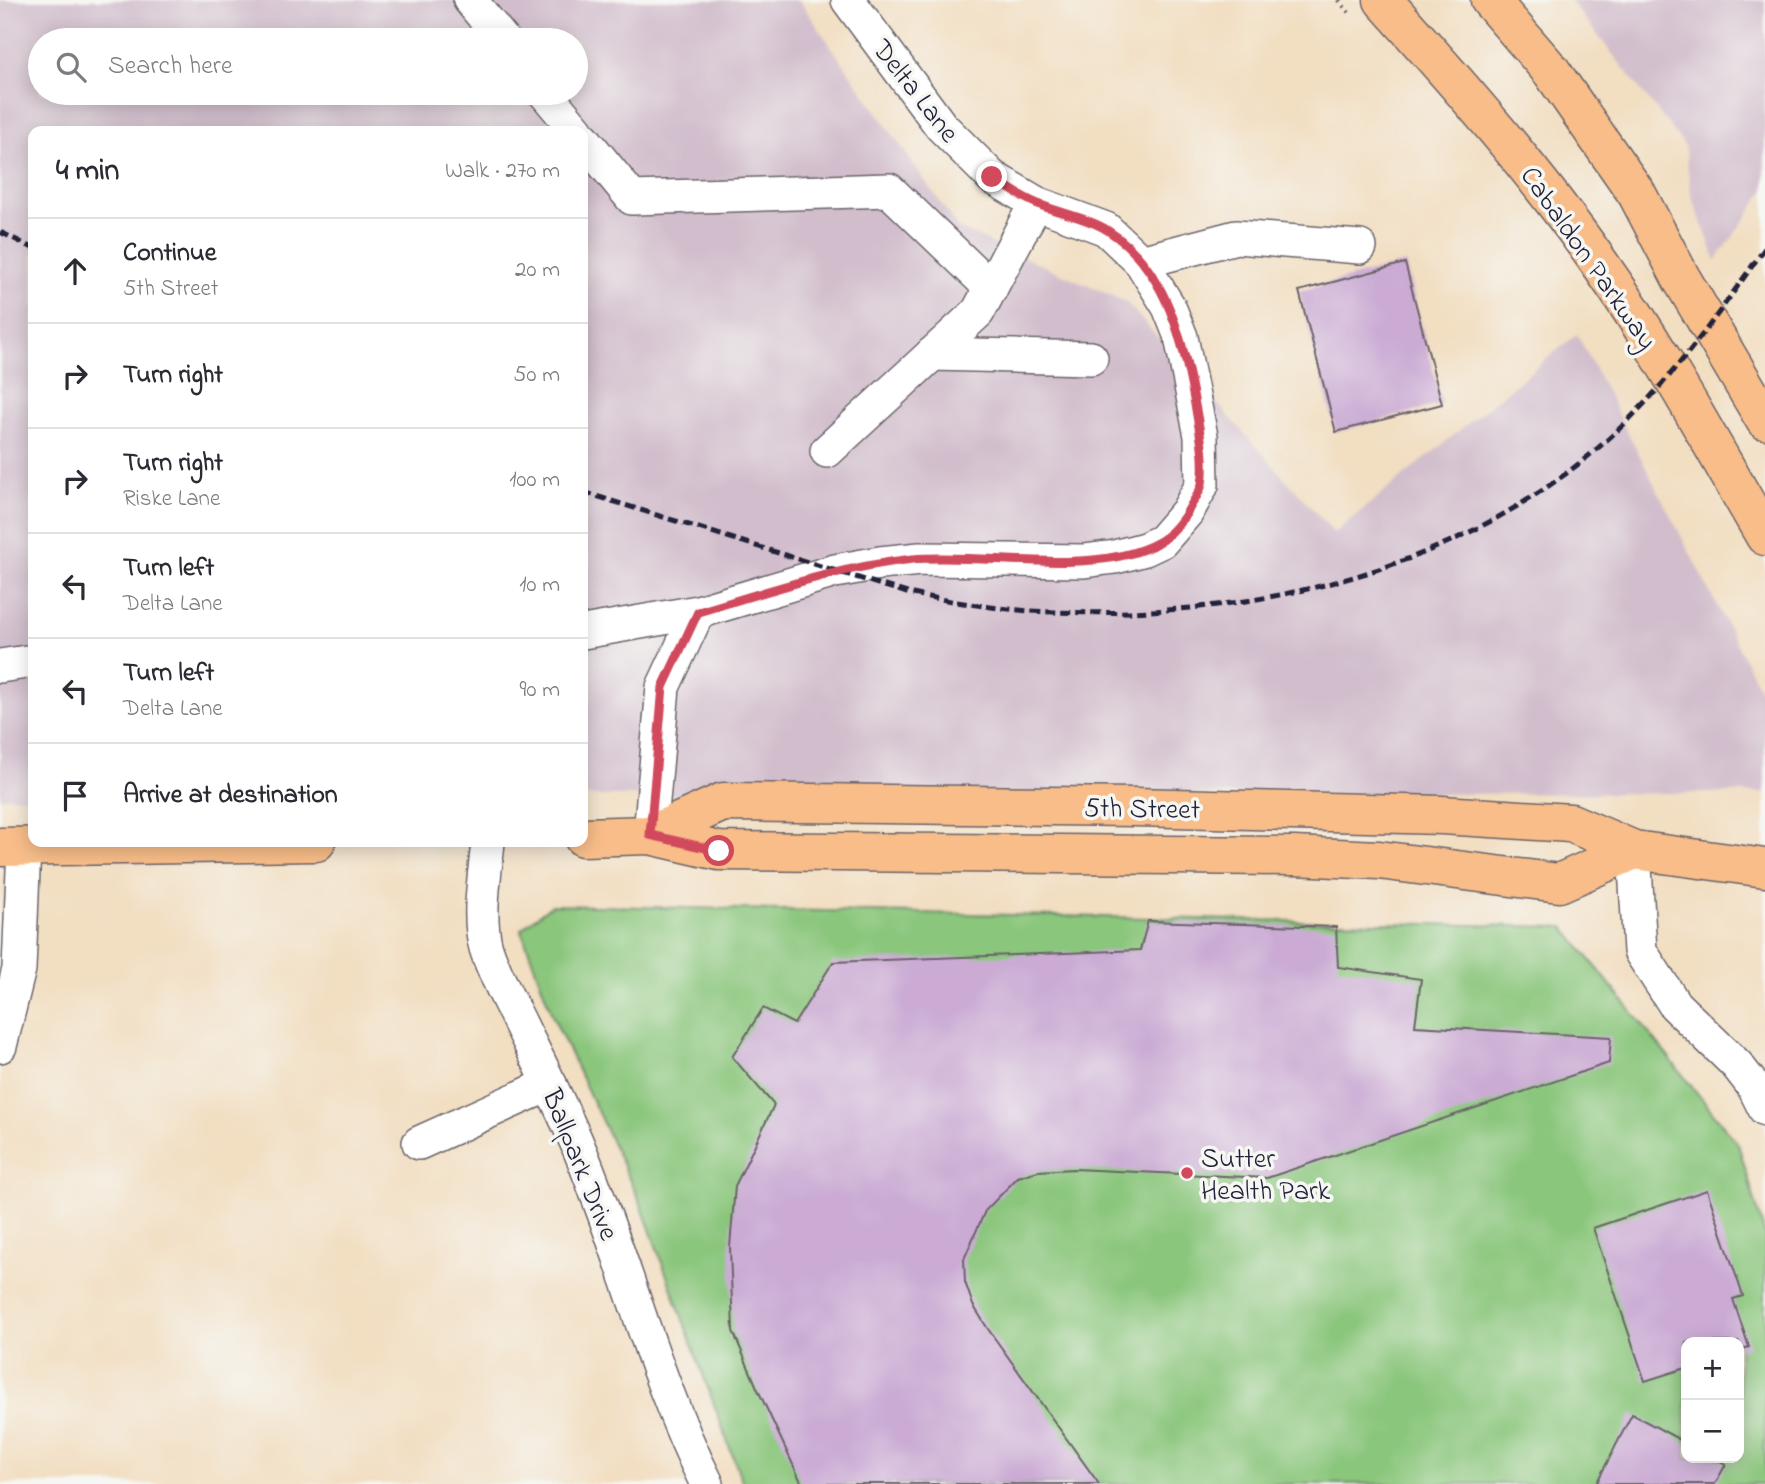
<!DOCTYPE html>
<meta charset="utf-8">
<style>
:root{--surface:#fff;--page:#f7f7f7;--text:#2b2b33;--muted:#7c7c81;--line:#e1e1e2}
body{margin:0;font-family:"Indie Flower",sans-serif;background:var(--page);color:var(--text)}
.controls{position:absolute;right:21px;bottom:21px;display:grid;overflow:hidden;border-radius:14px;box-shadow:0 4px 18px #0003}
.controls button{width:63px;height:63px;display:grid;place-items:center;padding:0;border:0;border-bottom:2px solid var(--line);background:var(--surface);color:var(--text);font:35px sans-serif}
.stop{position:absolute;width:21px;height:21px;margin:-16px;border:5px solid #d1495b;border-radius:50%;background:#fff}
.stop.end{background:#d1495b;border-color:#fff;box-shadow:0 2px 7px #0008}
.list{margin:0;padding:0;list-style:none}
h2{display:flex;justify-content:space-between;align-items:center;height:91px;margin:0;padding:0 28px;font-size:30px}
h2 small{font-size:23px;font-weight:400;color:var(--muted)}
.list li{display:grid;grid-template-columns:46px 1fr auto;gap:21px;align-items:center;box-sizing:border-box;height:105px;padding:0 28px;border-top:2px solid var(--line)}
.list b{display:block;font-size:26px;white-space:nowrap}
.list p{margin:0;font-size:23px;white-space:nowrap;color:var(--muted)}
.list em{font-size:23px;font-style:normal;color:var(--muted)}
.icon{flex:none;width:38px;height:38px;fill:none;stroke:currentColor;stroke-width:2;stroke-linecap:round;stroke-linejoin:round}
.map{position:relative;flex:none;width:1765px;height:1484px;overflow:hidden}
.search{position:absolute;background:var(--surface);box-shadow:0 4px 18px #0003;left:28px;top:28px;width:560px;height:77px;display:flex;align-items:center;gap:18px;box-sizing:border-box;padding:0 24px;border-radius:38px;color:var(--muted);font-size:26px}
.panel{position:absolute;background:var(--surface);box-shadow:0 4px 18px #0003;left:28px;top:126px;width:560px;height:721px;border-radius:14px}
.map>svg:first-child{display:block}
.industrial{fill:#d1bdcc;fill-rule:evenodd}
.green{fill:#8ac67c;stroke:#56745c;stroke-width:2;fill-rule:evenodd}
.building{fill:#cbabd4}
.lines{fill:none;stroke-linecap:round;stroke-linejoin:round}
.minor-casing{stroke:#6b646a;stroke-width:36}
.major-casing{stroke:#6b646a;stroke-width:41}
.path{stroke:#6b646a;stroke-width:4.5;stroke-dasharray:2 5;stroke-linecap:butt}
.minor{stroke:#fff;stroke-width:33}
.major{stroke:#f8bd89;stroke-width:38}
.rail{stroke:#22223b;stroke-width:5;stroke-dasharray:10 5;stroke-linecap:butt}
.route{stroke:#d1495b;stroke-width:9}
.poi-dot{fill:#d1495b;stroke:#f6f6f2;stroke-width:2.5}
.labels{text-anchor:middle;stroke-width:7;stroke-linejoin:round;paint-order:stroke}
.street-label{font-size:28px;fill:#22223b;stroke:#f6f6f2}
.poi-label{font-size:28px;fill:#22223b;stroke:#f6f6f2;text-anchor:start}
</style>
<div class="map">
<svg width="1765" height="1484" viewBox="0 0 1765 1484">
<rect width="100%" height="100%" fill="#f6f6f2"/>
<filter id="ink" filterUnits="userSpaceOnUse"><feTurbulence type="fractalNoise" baseFrequency=".0143" numOctaves="2"/><feDisplacementMap in="SourceGraphic" scale="14" xChannelSelector="R" yChannelSelector="G"/><feConvolveMatrix kernelMatrix="1 2 1 2 8 2 1 2 1" color-interpolation-filters="sRGB"/></filter>
<filter id="wash" filterUnits="userSpaceOnUse"><feTurbulence type="fractalNoise" baseFrequency=".00686" numOctaves="4" result="noise"/><feDisplacementMap in="SourceGraphic" scale="28" xChannelSelector="R" yChannelSelector="G"/><feGaussianBlur stdDeviation="1.57" result="paint"/><feColorMatrix in="noise" values="0 0 0 0 0 0 0 0 0 0 0 0 0 0 0 0 0 1.4 0 .05"/><feComposite in="paint" operator="in"/></filter>
<g filter="url(#wash)">
<rect width="100%" height="100%" fill="#f2dec1"/>
<g class="industrial">
<path d="M0 0H799L958 228 1126 302 1334 533 1577 334 1765 699V793L583 796V131H33V797H0ZM40 40H576V93H40Z"/>
<path d="M1570 0H1765V190L1716 261 1691 194 1685 146Z"/>
</g>
<path class="green" d="M551 905 1564 927 1738 1144 1765 1235V1484H743L640 1202 553 1017 521 929ZM1686 1342H1739V1458H1686Z"/>
<g id="blocks">
<g class="building">
<path d="M1405 263 1442 404 1336 432 1299 291Z"/>
<path d="M1148 921 1336 927 1338 967 1421 979 1415 1026 1611 1037 1609 1063 1267 1178 1074 1169 1038 1171 1018 1177 985 1211 964 1259 965 1282 973 1305 988 1329 1099 1484H802L758 1390 733 1331 730 1247 735 1186 774 1105 732 1057 763 1008 794 1024 833 962 1140 950Z"/>
<path d="M1707 1190 1743 1296 1733 1299 1749 1347 1739 1350V1342H1686V1368L1645 1381 1593 1228Z"/>
<path d="M1632 1414 1686 1443V1458H1715L1726 1464 1715 1484H1602L1597 1482Z"/>
</g>
</g>
</g>
<g filter="url(#ink)">
<use href="#blocks" fill-opacity="0" stroke="#6b646a" stroke-width="2"/>
<g class="lines">
<defs>
<g id="minor">
<path d="M470 0 503 40"/>
<path d="M545 93 577 131"/>
<path d="M583 138 632 198 889 190 991 288"/>
<path d="M1141 262 1236 237 1360 247"/>
<path d="M932 354 1091 358"/>
<path d="M827 451 978 312 1036 203"/>
<path d="M583 632 698 612 835 571 880 563 920 559 1084 561 1115 557 1145 549 1162 541 1187 512 1202 485 1201 436 1181 337 1169 307 1141 262 1106 229 1036 203 992 177 941 126 848 0"/>
<path d="M0 666 33 661"/>
<path d="M650 835 663 687 698 612"/>
<path d="M488 842C485 875 477 916 486 948 493 970 504 991 514 1011 535 1054 557 1097 576 1141 624 1254 652 1374 707 1484"/>
<path d="M1634 850 1640 951 1675 1005 1737 1065 1754 1087 1765 1109"/>
<path d="M0 1046 19 969 24 846"/>
<path d="M419 1143 550 1084"/>
</g>
<g id="major">
<path d="M1383 0C1460 86 1536 172 1602 267 1663 353 1712 446 1765 536"/>
<path d="M1490 0 1552 72 1637 194 1681 278 1765 420"/>
<path d="M650 835 723 802 1135 807 1442 815 1571 823 1634 850 1765 868"/>
<path d="M583 837 650 835 719 851 1294 856 1379 860 1559 883 1634 850"/>
<path d="M0 847 316 842"/>
</g>
</defs>
<use href="#minor" class="minor-casing"/>
<use href="#major" class="major-casing"/>
<path class="path" d="M1339 0 1349 13"/>
<use href="#minor" class="minor"/>
<use href="#major" class="major"/>
<g class="rail">
<path d="M0 232 33 248"/>
<path d="M583 492 907 593C955 602 1005 611 1054 612 1249 619 1459 573 1607 440 1670 384 1717 315 1765 248"/>
</g>
</g>
</g>
<g class="lines" filter="url(#ink)">
<path class="route" d="M719 851 650 835 663 687 698 612C769 591 839 567 913 559 986 552 1095 578 1159 542 1171 535 1184 519 1190 507 1194 500 1201 491 1202 484 1206 460 1200 433 1196 410 1184 345 1168 268 1107 230 1089 218 1059 213 1038 204 1022 198 1007 187 992 177"/>
</g>
<circle class="poi-dot" cx="1187" cy="1173" r="7"/>
<g class="labels">
<g class="street-label">
<text transform="translate(917 90) rotate(52)" y="10">Delta Lane</text>
<text transform="translate(1590 257) rotate(55)" y="10">Cabaldon Parkway</text>
<text transform="translate(1142 807) rotate(1)" y="10">5th Street</text>
<text transform="translate(582 1164) rotate(68)" y="10">Ballpark Drive</text>
</g>
<g class="poi-label">
<text x="1201" y="1167">Sutter<tspan x="1201" dy="32">Health Park</tspan></text>
</g>
</g>
</svg>
<div class="controls">
<button>+</button>
<button>−</button>
</div>
<div class="stop" style="left:719px;top:851px"></div>
<div class="stop end" style="left:992px;top:177px"></div>
<div class="search"><svg class="icon" aria-label="search" viewBox="0 0 24 24"><circle cx="10" cy="10" r="6"/><path d="M15 15l6 6"/></svg>Search here</div>
<section class="panel">
<h2>4 min<small>Walk · 270 m</small></h2>
<ul class="list">
<li><svg class="icon" aria-label="ahead" viewBox="0 0 24 24"><path d="M12 20V5M6 11l6-6 6 6"/></svg><div><b>Continue</b><p>5th Street</p></div><em>20 m</em></li>
<li><svg class="icon" aria-label="right" viewBox="0 0 24 24"><path d="M7 20v-9h11M14 6l5 5-5 5"/></svg><div><b>Turn right</b></div><em>50 m</em></li>
<li><svg class="icon" aria-label="right" viewBox="0 0 24 24"><path d="M7 20v-9h11M14 6l5 5-5 5"/></svg><div><b>Turn right</b><p>Riske Lane</p></div><em>100 m</em></li>
<li><svg class="icon" aria-label="left" viewBox="0 0 24 24"><path d="M17 20v-9H6M10 6l-5 5 5 5"/></svg><div><b>Turn left</b><p>Delta Lane</p></div><em>10 m</em></li>
<li><svg class="icon" aria-label="left" viewBox="0 0 24 24"><path d="M17 20v-9H6M10 6l-5 5 5 5"/></svg><div><b>Turn left</b><p>Delta Lane</p></div><em>90 m</em></li>
<li><svg class="icon" aria-label="arrive" viewBox="0 0 24 24"><path d="M6 21V4h12l-3 4 3 4H6"/></svg><div><b>Arrive at destination</b></div></li>
</ul>
</section>
</div>
